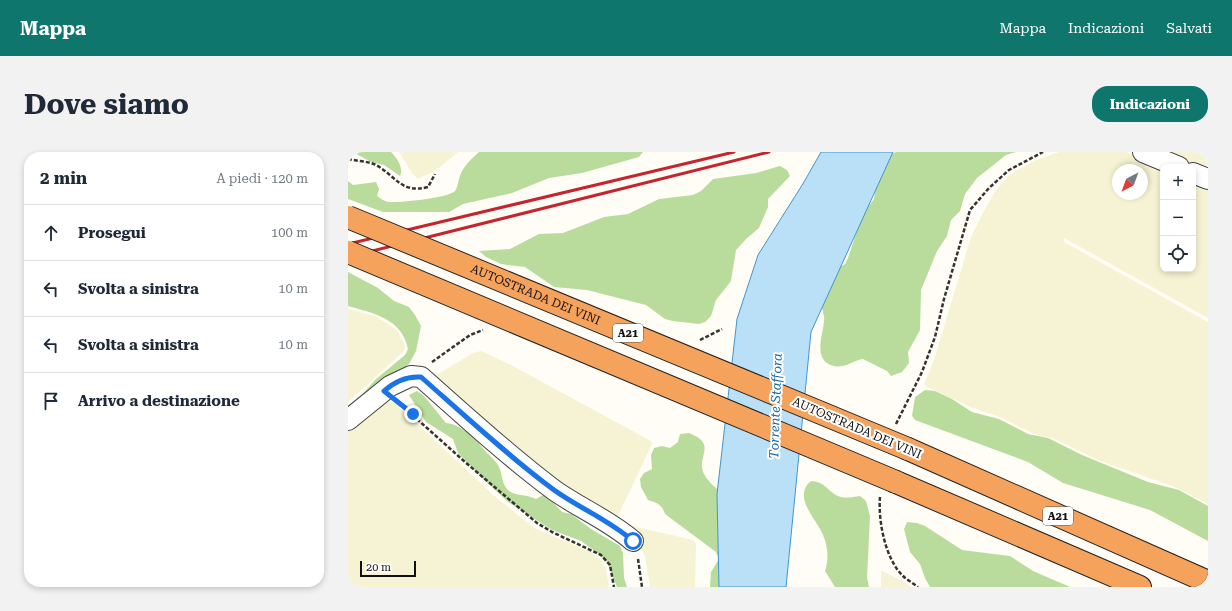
<!DOCTYPE html>
<html lang="it">
<meta charset="utf-8">
<style>
:root{--surface:#fff;--page:#f2f2f3;--text:#1f2937;--muted:#747a83;--line:#e0e1e3;--accent:#0f766e}
body{margin:0;font-family:"Roboto Serif",serif;background:var(--page);color:var(--text)}
.controls{position:absolute;right:12px;top:12px;display:grid;overflow:hidden;border-radius:8px;box-shadow:0 2px 6px #0003}
.controls button{width:36px;height:36px;display:grid;place-items:center;padding:0;border:0;border-bottom:1px solid var(--line);background:var(--surface);color:var(--text);font:20px sans-serif}
.compass{position:absolute;left:764px;top:12px;width:36px;height:36px;border-radius:50%;background:var(--surface);box-shadow:0 2px 6px #0003;rotate:221deg}
.scale{position:absolute;left:12px;bottom:10px;width:56px;box-sizing:border-box;padding-left:4px;border:2px solid #111;border-top:0;font-size:11px;line-height:14px;white-space:nowrap;color:#111;-webkit-text-stroke:3px #fff;paint-order:stroke}
.stop{position:absolute;width:12px;height:12px;margin:-9px;border:3px solid #1a73e8;border-radius:50%;background:#fff}
.stop.end{background:#1a73e8;border-color:#fff;box-shadow:0 1px 4px #0008}
.list{margin:0;padding:0;list-style:none}
h2{display:flex;justify-content:space-between;align-items:center;height:52px;margin:0;padding:0 16px;font-size:17px}
h2 small{font-size:13px;font-weight:400;color:var(--muted)}
.list li{display:grid;grid-template-columns:26px 1fr auto;gap:12px;align-items:center;box-sizing:border-box;height:56px;padding:0 16px;border-top:1px solid var(--line)}
.list b{display:block;font-size:15px;white-space:nowrap}
.list em{font-size:13px;font-style:normal;color:var(--muted)}
.icon{flex:none;width:22px;height:22px;fill:none;stroke:currentColor;stroke-width:2;stroke-linecap:round;stroke-linejoin:round}
.map{position:relative;flex:none;width:860px;height:435px;overflow:hidden;border-radius:16px}
header{display:flex;align-items:center;gap:24px;box-sizing:border-box;height:56px;padding:0 20px;background:var(--accent);color:#fff}
header strong{font-size:19px}
nav{display:flex;gap:22px;margin-inline-start:auto;font-size:14px}
.intro{display:flex;align-items:center;justify-content:space-between;box-sizing:border-box;height:96px;padding:0 24px}
h1{margin:0;font-size:28px}
.button{padding:10px 18px;border-radius:16px;background:var(--accent);color:#fff;font-size:14px;font-weight:700}
main{display:flex;gap:24px;padding:0 24px}
aside{flex:1;background:var(--surface);border-radius:16px;box-shadow:0 2px 6px #0003}
.map>svg:first-child{display:block}
.farmland{fill:#f6f3d4;fill-rule:evenodd}
.forest{fill:#b9dc9c}
.water{fill:#b9e0f7;stroke:#3f96cf}
.lines{fill:none;stroke-linecap:round;stroke-linejoin:round}
.minor-casing{stroke:#444;stroke-width:22}
.highway-casing{stroke:#222;stroke-width:24}
.path{stroke:#333;stroke-width:2.5;stroke-dasharray:4 2;stroke-linecap:butt}
.minor{stroke:#fff;stroke-width:20}
.highway{stroke:#f5a25d;stroke-width:22}
.rail{stroke:#c4262e;stroke-width:3}
.highway-bridge-casing{stroke:#222;stroke-width:24;stroke-linecap:butt}
.highway-bridge{stroke:#f5a25d;stroke-width:22}
.route{stroke:#1a73e8;stroke-width:5}
.labels{text-anchor:middle;stroke-width:4;stroke-linejoin:round;paint-order:stroke}
.shield{fill:#fff;stroke:#585858;stroke-width:1}
.shield-label{font-size:11px;font-weight:bold;fill:#111}
.street-label{font-size:12px;fill:#111;stroke:#fff}
.water-label{font-size:13px;font-style:italic;fill:#1768a6;stroke:#fff}
</style>
<header>
<strong>Mappa</strong>
<nav><a>Mappa</a><a>Indicazioni</a><a>Salvati</a></nav>
</header>
<div class="intro"><h1>Dove siamo</h1><a class="button">Indicazioni</a></div>
<main>
<aside>
<h2>2 min<small>A piedi · 120 m</small></h2>
<ul class="list">
<li><svg class="icon" aria-label="ahead" viewBox="0 0 24 24"><path d="M12 20V5M6 11l6-6 6 6"/></svg><div><b>Prosegui</b></div><em>100 m</em></li>
<li><svg class="icon" aria-label="left" viewBox="0 0 24 24"><path d="M17 20v-9H6M10 6l-5 5 5 5"/></svg><div><b>Svolta a sinistra</b></div><em>10 m</em></li>
<li><svg class="icon" aria-label="left" viewBox="0 0 24 24"><path d="M17 20v-9H6M10 6l-5 5 5 5"/></svg><div><b>Svolta a sinistra</b></div><em>10 m</em></li>
<li><svg class="icon" aria-label="arrive" viewBox="0 0 24 24"><path d="M6 21V4h12l-3 4 3 4H6"/></svg><div><b>Arrivo a destinazione</b></div></li>
</ul>
</aside>
<div class="map">
<svg width="860" height="435" viewBox="0 0 860 435">
<rect width="100%" height="100%" fill="#fffdf5"/>
<g class="farmland">
<path d="M51 0H110L87 19 70 27 64 21Z"/>
<path d="M711 0H778L815 15V117H845V28L860 34V166L716 86V90L860 170V352L827 335 752 309 707 287 686 282 652 265 625 256 579 235 576 232 586 208 623 85 636 59 648 38 662 22 686 9ZM770 18H794V42H770Z"/>
<path d="M809 0H860V21Z"/>
<path d="M0 157 29 165 49 178 57 193 56 199 0 250Z"/>
<path d="M133 199 163 213 303 289 304 292 269 366 198 323 85 228 87 224 125 201Z"/>
<path d="M36 249 47 251 143 341 186 376 243 400 253 408 258 417 261 435H0V276Z"/>
<path d="M280 373 345 388 348 392 347 435H302L297 404Z"/>
<path d="M533 418 558 431 563 435H533Z"/>
</g>
<g class="forest">
<path d="M5 0H43C49 6 56 16 52 24L36 13 23 10Z"/>
<path d="M131 0H295L291 5 234 21 201 26 164 41 115 52 101 60H35L0 47V29L5 33 28 30 31 37 29 44C33 47 36 49 40 50 51 51 100 46 107 39 110 35 110 29 112 24 114 16 124 6 131 0Z"/>
<path d="M548 0H668L658 3 629 26 617 42 612 59 603 68 599 84 589 99 573 138 572 178 560 200 561 211 554 220 543 224 539 219 515 207C506 208 496 217 486 214 464 209 475 183 476 169 477 164 474 159 474 154 473 144 479 130 482 121L497 112 500 106 515 61 526 47 528 32 539 4Z"/>
<path d="M432 14 439 18 442 24 420 47V55L411 76 398 87 388 98 383 129 368 148 363 164 357 170 351 172 325 169 317 167 298 153 282 149 239 138 206 135 177 115 153 112 138 105 131 99 162 97 191 82 215 81 256 65 280 62 311 47 345 43 353 39 365 27 408 21Z"/>
<path d="M0 120 30 136 46 149 61 155 67 163 73 174 68 199 61 212 10 247 28 227 57 203 60 197C54 166 24 161 0 154Z"/>
<path d="M577 238 587 239 604 247 624 260 651 267 680 282 700 286 734 303 800 330 831 338 860 354V389L802 358 715 331 680 310 567 268 564 264 567 245Z"/>
<path d="M69 239 76 244 98 271C116 273 128 288 139 301 143 305 149 310 151 315 155 323 153 331 160 338 166 344 178 342 188 347L195 343 202 347 214 360 223 362 243 377 272 394 275 401 276 426 279 435H269L259 410 247 399 233 389 204 378 160 350 132 324 110 301 105 287 78 270 61 243Z"/>
<path d="M341 281C371 293 347 304 356 322 362 334 378 343 388 352L379 435H362L363 420 371 407 368 400 317 362C314 353 310 351 300 348L293 335 292 327 296 321 304 317 303 303 306 296 314 294 322 296 330 290 332 282Z"/>
<path d="M463 329C478 330 479 339 490 344 497 347 505 345 512 344L518 349 522 364 519 426 521 435H487L477 419C481 408 480 394 475 383 468 366 444 345 463 329Z"/>
<path d="M559 370 569 371 577 374 614 398 662 404 685 419 722 435H582L577 426 572 412 562 400 556 377Z"/>
</g>
<path class="water" d="M473 0H545L463 180 438 435H371L369 342 389 167 410 103 456 30Z"/>
<g class="lines">
<defs>
<g id="minor">
<path d="M795 0 831 15"/>
<path d="M845 21 860 27"/>
<path d="M0 268 42 234 63 224 73 225C116 263 159 303 206 338 231 356 261 368 285 389"/>
</g>
<g id="highway">
<path d="M560 297 860 430"/>
<path d="M548 330 792 435"/>
</g>
</defs>
<use href="#minor" class="minor-casing"/>
<use href="#highway" class="highway-casing"/>
<g class="path">
<path d="M0 7C8 9 20 9 28 13 48 24 53 42 80 35L87 22"/>
<path d="M352 188 374 177"/>
<path d="M84 210 122 183 135 178"/>
<path d="M51 251 117 310 189 371 204 380 253 403 262 413 266 435"/>
<path d="M548 272 574 220 587 185 596 147 622 58 641 36 661 18 695 0"/>
<path d="M532 345C530 368 537 407 555 424 559 428 565 431 570 435"/>
<path d="M290 407 294 435"/>
</g>
<use href="#minor" class="minor"/>
<use href="#highway" class="highway"/>
<g class="rail">
<path d="M0 92 386 0"/>
<path d="M0 105 421 0"/>
</g>
<defs>
<g id="highway-bridge">
<path id="s1" d="M0 65 560 297"/>
<path d="M0 100 548 330"/>
</g>
</defs>
<use href="#highway-bridge" class="highway-bridge-casing"/>
<use href="#highway-bridge" class="highway-bridge"/>
</g>
<g class="lines">
<path class="route" d="M65 262 36 239C46 230 59 224 73 225 116 263 159 303 206 338 231 356 261 368 285 389"/>
</g>
<g class="labels">
<g class="shield">
<rect x="265" y="172" width="30" height="18" rx="3"/>
<rect x="695" y="355" width="30" height="18" rx="3"/>
</g>
<g class="shield-label">
<text x="280" y="185">A21</text>
<text x="710" y="368">A21</text>
</g>
<g class="street-label">
<text dy="4" stroke="none"><textPath href="#s1" startOffset="203">AUTOSTRADA DEI VINI</textPath></text>
<text transform="translate(509 276) rotate(23)" y="4">AUTOSTRADA DEI VINI</text>
</g>
<g class="water-label">
<text transform="translate(427 254) rotate(-88)" y="5">Torrente Staffora</text>
</g>
</g>
</svg>
<div class="controls">
<button>+</button>
<button>−</button>
<button><svg class="icon" aria-label="locate" viewBox="0 0 24 24"><circle cx="12" cy="12" r="6"/><path d="M12 2v4M12 18v4M2 12h4M18 12h4"/></svg></button>
</div>
<svg class="compass" viewBox="-18 -18 36 36"><path d="M0-13l5 13h-10z" fill="#e53935"/><path d="M0 13l5-13h-10z" fill="#747a83"/></svg>
<div class="scale">20 m</div>
<div class="stop" style="left:285px;top:389px"></div>
<div class="stop end" style="left:65px;top:262px"></div>
</div>
</main>
